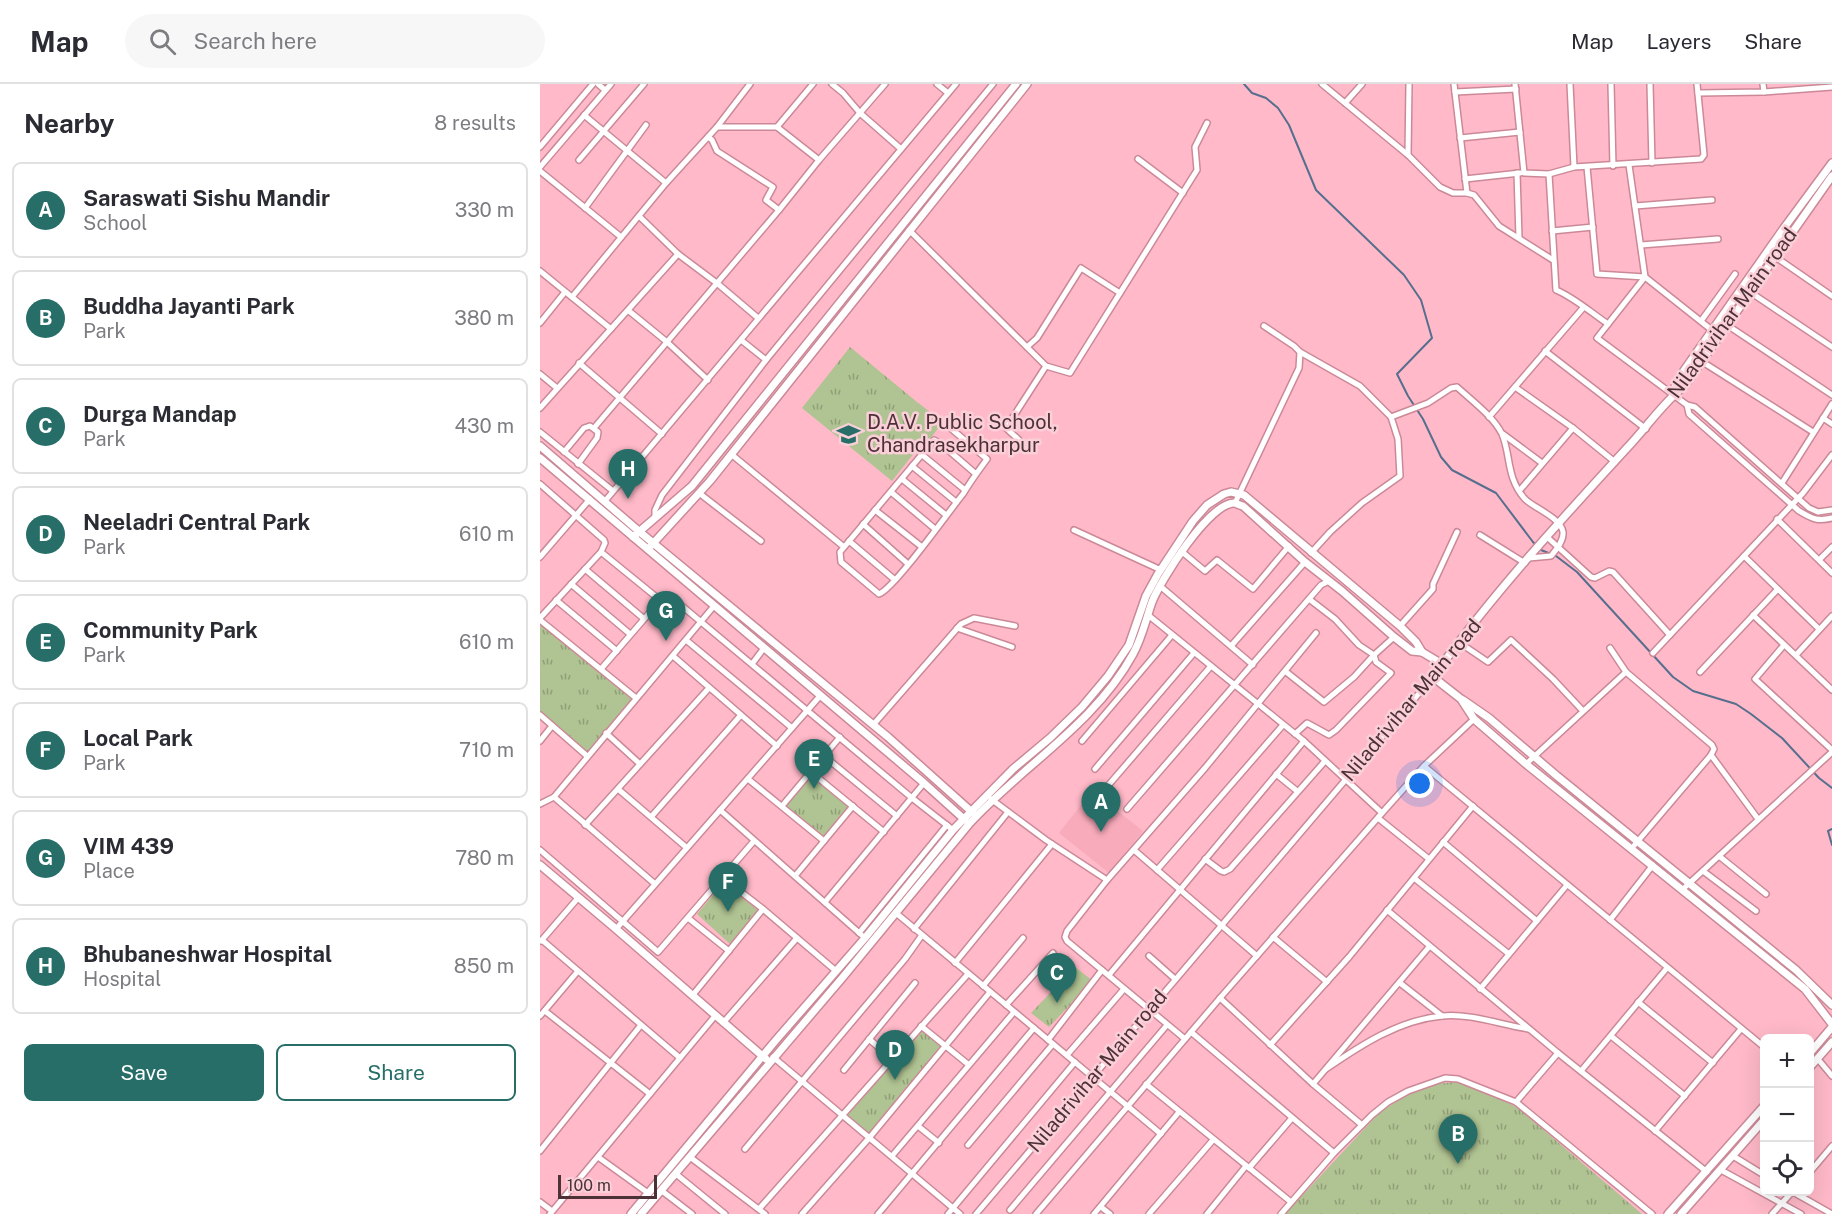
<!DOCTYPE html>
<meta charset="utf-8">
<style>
:root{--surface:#fff;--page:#f7f7f7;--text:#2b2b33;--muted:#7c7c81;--line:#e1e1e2;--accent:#266e67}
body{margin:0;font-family:"Public Sans",sans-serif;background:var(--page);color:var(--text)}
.controls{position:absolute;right:18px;bottom:18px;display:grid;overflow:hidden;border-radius:9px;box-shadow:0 6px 24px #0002}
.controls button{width:54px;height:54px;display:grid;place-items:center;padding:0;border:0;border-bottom:2px solid var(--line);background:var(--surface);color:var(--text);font:30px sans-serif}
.scale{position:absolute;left:18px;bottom:15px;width:99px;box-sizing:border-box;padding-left:6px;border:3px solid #4c3137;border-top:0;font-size:16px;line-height:21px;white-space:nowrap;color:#4c3137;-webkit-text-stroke:4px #facfd8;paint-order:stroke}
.you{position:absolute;left:880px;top:700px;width:21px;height:21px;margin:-15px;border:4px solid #fff;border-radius:50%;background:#1a73e8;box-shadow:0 0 0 9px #1a73e833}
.badge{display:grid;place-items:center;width:39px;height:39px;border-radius:50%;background:var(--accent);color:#fff;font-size:20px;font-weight:700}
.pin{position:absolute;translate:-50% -50px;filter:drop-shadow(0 2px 3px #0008)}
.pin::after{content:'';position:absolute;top:32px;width:21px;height:18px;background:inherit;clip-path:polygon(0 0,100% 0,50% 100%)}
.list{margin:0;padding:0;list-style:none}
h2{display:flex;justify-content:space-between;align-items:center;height:78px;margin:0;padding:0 24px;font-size:26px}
h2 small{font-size:20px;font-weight:400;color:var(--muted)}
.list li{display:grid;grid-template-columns:39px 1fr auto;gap:18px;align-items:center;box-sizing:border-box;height:96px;margin:0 12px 12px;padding:0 12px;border:2px solid var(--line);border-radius:9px}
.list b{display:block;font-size:22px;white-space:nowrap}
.list p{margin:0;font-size:20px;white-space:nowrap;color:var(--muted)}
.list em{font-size:20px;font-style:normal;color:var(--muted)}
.actions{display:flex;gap:12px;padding:18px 24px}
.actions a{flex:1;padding:14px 0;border:2px solid var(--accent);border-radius:9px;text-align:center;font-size:21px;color:var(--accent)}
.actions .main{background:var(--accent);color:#fff}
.icon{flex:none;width:33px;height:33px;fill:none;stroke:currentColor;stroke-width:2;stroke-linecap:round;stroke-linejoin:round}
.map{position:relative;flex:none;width:1292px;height:1130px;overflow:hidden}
header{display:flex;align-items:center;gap:36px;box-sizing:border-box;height:84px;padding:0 30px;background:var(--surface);border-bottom:2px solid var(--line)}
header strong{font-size:28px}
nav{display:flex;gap:33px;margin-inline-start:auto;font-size:21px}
.search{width:420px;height:54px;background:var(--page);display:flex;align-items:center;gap:15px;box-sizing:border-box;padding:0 21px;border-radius:33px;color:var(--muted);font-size:22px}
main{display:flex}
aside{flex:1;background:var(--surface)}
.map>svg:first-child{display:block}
.built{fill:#f8abbb}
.green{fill:#b0c392}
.park{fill:url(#park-tufts)}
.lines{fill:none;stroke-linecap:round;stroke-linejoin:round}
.stream{stroke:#566f8e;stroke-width:2}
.minor-casing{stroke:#cb8998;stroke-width:8}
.tertiary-casing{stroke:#cb8998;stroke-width:10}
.minor{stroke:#fff;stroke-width:5}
.tertiary{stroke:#fff;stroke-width:7}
.labels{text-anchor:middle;stroke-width:5;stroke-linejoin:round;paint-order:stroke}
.street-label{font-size:20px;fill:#4c3137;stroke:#facfd8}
.poi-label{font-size:20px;fill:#4c3137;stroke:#facfd8;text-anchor:start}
</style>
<header>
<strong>Map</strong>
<div class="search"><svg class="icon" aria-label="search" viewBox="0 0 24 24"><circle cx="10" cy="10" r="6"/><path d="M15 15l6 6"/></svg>Search here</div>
<nav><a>Map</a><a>Layers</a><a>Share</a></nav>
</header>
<main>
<aside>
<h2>Nearby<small>8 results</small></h2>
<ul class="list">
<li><span class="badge">A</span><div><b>Saraswati Sishu Mandir</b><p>School</p></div><em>330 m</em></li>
<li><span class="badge">B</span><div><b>Buddha Jayanti Park</b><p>Park</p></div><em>380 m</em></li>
<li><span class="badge">C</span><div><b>Durga Mandap</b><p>Park</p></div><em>430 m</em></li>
<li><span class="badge">D</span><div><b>Neeladri Central Park</b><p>Park</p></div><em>610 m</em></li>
<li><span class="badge">E</span><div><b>Community Park</b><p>Park</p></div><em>610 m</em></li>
<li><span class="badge">F</span><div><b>Local Park</b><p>Park</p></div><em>710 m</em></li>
<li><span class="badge">G</span><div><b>VIM 439</b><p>Place</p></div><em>780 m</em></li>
<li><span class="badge">H</span><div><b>Bhubaneshwar Hospital</b><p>Hospital</p></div><em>850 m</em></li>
</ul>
<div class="actions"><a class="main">Save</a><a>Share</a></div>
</aside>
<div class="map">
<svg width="1292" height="1130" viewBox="0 0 1292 1130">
<defs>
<pattern id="park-tufts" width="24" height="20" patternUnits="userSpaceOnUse" patternTransform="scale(1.5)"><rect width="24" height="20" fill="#b0c392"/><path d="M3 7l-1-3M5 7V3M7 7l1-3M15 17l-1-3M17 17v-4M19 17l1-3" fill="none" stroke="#919f78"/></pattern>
</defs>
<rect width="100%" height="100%" fill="#ffb9c8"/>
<path class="built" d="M552 707 603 747 569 789 519 749Z"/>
<path class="green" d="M377 318 403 338 389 356 364 335Z"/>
<g class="park">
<path d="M310 263 377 318 364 335 386 354 352 397 262 324Z"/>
<path d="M0 537 96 614 47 672 0 632Z"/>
<path d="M271 688 313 722 284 757 242 722Z"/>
<path d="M183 799 218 826 191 861 157 830Z"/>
<path d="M535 883 553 897 509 943 491 929Z"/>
<path d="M381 942 405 962 330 1053 303 1030Z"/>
<path d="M916 998 951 1010 978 1024 1102 1130H745L840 1028 868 1010 894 1000Z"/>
</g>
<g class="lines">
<g class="stream">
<path d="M704 0 712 9 726 14 738 24 749 41 776 106 864 191 881 216 892 254 857 290 868 312 883 335 901 373 912 386 956 409 993 458 1001 466 1016 472 1037 488 1133 593 1153 607 1196 620 1211 630 1242 654 1279 694 1292 704"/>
<path d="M1292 745 1288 747 1292 761"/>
</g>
<defs>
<g id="minor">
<path d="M58 0 65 6"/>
<path d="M292 0 303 9 320 29 361 65"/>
<path d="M397 0 408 9"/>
<path d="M782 0 868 71 900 103 913 109H927L934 111 959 142 1013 176"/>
<path d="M914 0 927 109"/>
<path d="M975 0 984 89 1009 90 1034 83 1161 75 1164 71 1157 0"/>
<path d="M1030 0 1034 83"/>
<path d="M1071 0 1073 82"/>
<path d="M1110 0 1112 79"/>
<path d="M915 8 976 5"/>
<path d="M1224 8 1292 3"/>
<path d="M1158 9 1224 8 1223 0"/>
<path d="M805 19 822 0"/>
<path d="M44 31 126 99"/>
<path d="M177 43H237L273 0"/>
<path d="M237 43 279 76 239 126"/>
<path d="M920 54 980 48"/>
<path d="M0 63 53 0"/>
<path d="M868 71 869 0"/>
<path d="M598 75 643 109"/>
<path d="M39 76 104 0"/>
<path d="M279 76 345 0"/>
<path d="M1089 81 1105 193 1173 247"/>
<path d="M0 83 71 0"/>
<path d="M1047 83 1057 190 1105 193 1057 254 1147 321 1155 323 1269 424 1278 428 1292 426"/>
<path d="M0 87 81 153"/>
<path d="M977 89 979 154"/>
<path d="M1009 90 1016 206C1035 214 1050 228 1068 240"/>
<path d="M925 95 980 89"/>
<path d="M1095 122 1172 116"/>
<path d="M45 124 106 41"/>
<path d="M99 132 138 170 178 200 218 234"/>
<path d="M369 146 506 282 530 289 657 86 655 63 667 39"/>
<path d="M1012 147 1053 143"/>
<path d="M1101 161 1178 155"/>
<path d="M1234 172 1292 212"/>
<path d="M0 187 71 245"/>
<path d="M1210 208 1292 263"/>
<path d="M32 213 126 99 177 43 210 0"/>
<path d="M89 227 127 258 168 296"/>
<path d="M1161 237 1195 190"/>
<path d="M0 239 25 208"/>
<path d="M1187 241 1292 311"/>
<path d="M201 256 226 276"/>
<path d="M487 263 497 254 541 184 580 209"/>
<path d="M1005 267 1106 345"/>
<path d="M760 268 820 302 851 333 858 355 860 392 822 419 790 448 771 469"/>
<path d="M1161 277 1273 348"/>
<path d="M39 279 122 350"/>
<path d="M0 290 17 304"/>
<path d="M975 303 1033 344 1075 378"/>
<path d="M1147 321 1149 330 1259 427C1271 434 1277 438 1292 434"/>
<path d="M0 324 138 170"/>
<path d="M851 333 888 319 911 304 917 303C931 316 953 332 962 350 971 371 966 394 985 415 994 424 1021 434 1023 448 1024 457 1016 466 1011 472L989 474"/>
<path d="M949 333 1043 224"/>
<path d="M1283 334 1292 340"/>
<path d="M408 342 447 375C439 386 430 398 423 410 409 427 354 505 339 510L301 478 300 468 394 356 400 359 436 390"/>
<path d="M54 344 239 126 226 116 233 103 177 67 172 56 168 53"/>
<path d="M0 348 73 407"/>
<path d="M963 350 1002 379"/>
<path d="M479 356 466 344 506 282"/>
<path d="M24 368 44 344 50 342 58 348 57 354 38 380"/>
<path d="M191 370 304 463"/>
<path d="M381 370 425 406"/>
<path d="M372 382 416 418"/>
<path d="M362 395 406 431"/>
<path d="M1242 399 1292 320"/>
<path d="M0 400 64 456 65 459 61 468 0 534"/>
<path d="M980 406 1033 344"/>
<path d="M351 408 395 445"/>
<path d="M159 409 221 457"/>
<path d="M65 417 416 0"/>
<path d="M695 419 759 284 760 268 754 262 724 242"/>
<path d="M335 426 382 463"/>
<path d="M115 434V426L122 411 226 276 453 0"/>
<path d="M1237 435 1292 489"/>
<path d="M323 440 368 480"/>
<path d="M534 446 621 486"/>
<path d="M940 451 985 479"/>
<path d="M1007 453 1051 493 1055 494 1069 487 1073 488 1130 551"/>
<path d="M309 457 355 496"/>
<path d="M641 467 665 487 677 476 713 505 749 462"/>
<path d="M61 468 120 516"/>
<path d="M1204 472 1279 545"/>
<path d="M0 473 50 415"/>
<path d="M1280 475 1292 463"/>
<path d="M45 485 103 534"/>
<path d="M31 500 90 550"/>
<path d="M620 502 713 581"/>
<path d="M16 516 77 567"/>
<path d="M608 531 764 657 842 729"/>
<path d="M1213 531 1292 606"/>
<path d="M0 536 96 614"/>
<path d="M860 542 893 505V500L917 448"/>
<path d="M417 544 472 563"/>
<path d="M146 556 252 644"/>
<path d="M920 559 948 578 971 556 1013 595 1043 627"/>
<path d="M1244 561 1215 595 1292 666"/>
<path d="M691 562 765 478"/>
<path d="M1070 564 1086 588 1172 661 1174 665 1171 671 1092 764"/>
<path d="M1113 569 1263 409 1292 371"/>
<path d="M1256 571 1292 532"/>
<path d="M133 572 237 662"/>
<path d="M212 580 224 564"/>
<path d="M61 585 124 512H130L372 714 413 746"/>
<path d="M745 587 784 618 814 593 834 571 819 561 795 535 769 515"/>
<path d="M1160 588 1237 506"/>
<path d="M0 631 47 672"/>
<path d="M333 641 421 540 434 534 475 542"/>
<path d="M66 649 100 680"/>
<path d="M755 650 767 639 789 651 796 646 851 589 836 578 834 571 854 553"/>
<path d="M0 657 12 642"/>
<path d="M542 657 632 551"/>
<path d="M1171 671 1218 735"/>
<path d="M284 672 357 732"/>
<path d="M986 680 1086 588"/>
<path d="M884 682 1224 963"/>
<path d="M555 685 654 569"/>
<path d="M271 688 344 748"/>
<path d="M736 690 757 707"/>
<path d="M208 695 284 757"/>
<path d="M566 704 671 582"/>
<path d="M78 705 147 764"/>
<path d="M14 713 115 800"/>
<path d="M451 715 506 756 567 796"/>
<path d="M0 720 14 713 174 522"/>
<path d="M242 722 300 653"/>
<path d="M587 725 781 501 789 497"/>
<path d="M180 726 325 854"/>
<path d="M111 733 201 631"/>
<path d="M838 734 889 775"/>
<path d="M45 741 169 604"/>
<path d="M903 758 997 837"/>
<path d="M0 766 118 868 214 757"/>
<path d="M594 766 717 872"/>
<path d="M1179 772 1226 810"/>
<path d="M665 775 681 787 684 788 690 785 785 677"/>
<path d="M617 786 743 641"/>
<path d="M1163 787 1216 827"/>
<path d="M255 792 313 722"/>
<path d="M183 794 223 825 296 887"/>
<path d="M874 794 969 870"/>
<path d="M1142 806 1292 668"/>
<path d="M285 818 384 699"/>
<path d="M847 826 1018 969 1167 1088"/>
<path d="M356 829 621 1050"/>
<path d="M148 834 189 867"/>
<path d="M1070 836 1113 781"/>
<path d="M76 845 280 612"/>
<path d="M374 845 468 728"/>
<path d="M319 849 407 741"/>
<path d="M733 853 787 898"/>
<path d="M2 856 140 974"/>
<path d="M1 857 38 814"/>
<path d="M609 872 635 895"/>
<path d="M415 879 512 760"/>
<path d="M569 891 764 657"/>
<path d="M860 899 902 932"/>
<path d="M443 902 483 854"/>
<path d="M940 905 1027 801"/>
<path d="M152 912 223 825"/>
<path d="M680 914 773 1000 822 1041"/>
<path d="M1098 918 1173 979"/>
<path d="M466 921 513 869"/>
<path d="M5 927 110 1010"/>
<path d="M0 932 38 887"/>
<path d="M183 939 257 854"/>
<path d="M381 942 429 981"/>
<path d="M651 948 794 1069"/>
<path d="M1071 952 1145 1012"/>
<path d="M329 955 352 975"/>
<path d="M645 955 527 857 525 853 527 847 567 796 665 684 776 549"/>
<path d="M508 956 562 886"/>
<path d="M730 961 809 873 933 722"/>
<path d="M527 971 584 905"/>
<path d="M233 973 420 1130"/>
<path d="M1277 974 1292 992"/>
<path d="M786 985C821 961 859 936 902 932 931 929 961 941 989 945"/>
<path d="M304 986 375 899"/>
<path d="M1041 987 1127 884"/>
<path d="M606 1000 751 1118"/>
<path d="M773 1000 889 863"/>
<path d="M976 1018 1018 969"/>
<path d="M378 1042 399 1059"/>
<path d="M1115 1047 1201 945"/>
<path d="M428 1061 513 960"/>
<path d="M205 1065 365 875 382 851"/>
<path d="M0 1067 101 941"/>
<path d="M352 1072 474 928"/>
<path d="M1193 1072 1224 1091"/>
<path d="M58 1073 108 1109"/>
<path d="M150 1073 225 1130"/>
<path d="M709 1084 752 1034"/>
<path d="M1181 1086 1261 1130"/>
<path d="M1270 1088 1292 1062"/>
<path d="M136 1090 185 1130"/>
<path d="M122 1107 152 1130"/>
<path d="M1253 1108 1292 1130"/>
<path d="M0 1118 12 1127"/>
<path d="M561 1123 570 1130"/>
<path d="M219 1125 428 890"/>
<path d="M470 1126 627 941"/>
<path d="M10 1130 175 932"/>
<path d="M262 1130 330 1053 450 908"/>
<path d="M338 1130 494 944"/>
<path d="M408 1130 535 978"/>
<path d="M436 1130 893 593"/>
<path d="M496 1130 680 914 842 729 884 682 934 635"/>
<path d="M554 1130 639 1028"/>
<path d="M609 1130 673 1056"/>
<path d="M667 1130 706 1082"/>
<path d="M741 1130 794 1069 832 1031 848 1018 868 1007 905 994 918 995 976 1018 1112 1130"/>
<path d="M1232 1130 1252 1108"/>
</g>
<g id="tertiary">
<path d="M1292 92 1145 301C1123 319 1106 344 1086 365 1019 438 951 512 893 593L921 615 934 635 986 680 1265 905 1292 940"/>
<path d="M1133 308 1138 295 1244 144 1292 79"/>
<path d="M0 362 101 449 348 653 433 729"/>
<path d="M0 374 384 699 425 736"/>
<path d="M93 453 152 402 476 0"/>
<path d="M108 465 170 397 487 0"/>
<path d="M923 616 949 634 1017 692 1256 886 1292 921"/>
<path d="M0 781 76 845 226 975"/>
<path d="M1270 969 1292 943"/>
<path d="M1270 983 1292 958"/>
<path d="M91 1130 236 956 325 854 413 746 473 685 510 654 542 623 568 592 589 561 606 512 618 490 653 437 667 421 684 410 691 408 704 411 860 542 876 558 882 568"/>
<path d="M101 1130 303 893 429 740C482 682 555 640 593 570 602 554 606 535 612 518 620 497 670 417 695 419 695 419 702 422 703 422L765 478 802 507 854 553 872 567 882 568 902 580"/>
<path d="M1128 1130 1224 1022"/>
<path d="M1141 1130 1224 1036"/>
</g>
</defs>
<use href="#minor" class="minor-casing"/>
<use href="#tertiary" class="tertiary-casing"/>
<use href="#minor" class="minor"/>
<use href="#tertiary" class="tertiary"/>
</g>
<defs>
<symbol id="school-bare" viewBox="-9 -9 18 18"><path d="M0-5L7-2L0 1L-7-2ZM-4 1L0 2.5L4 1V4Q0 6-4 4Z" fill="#266e67" stroke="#facfd8" stroke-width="2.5" paint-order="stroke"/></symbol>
</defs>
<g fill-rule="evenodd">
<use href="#school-bare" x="292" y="334" width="33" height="33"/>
</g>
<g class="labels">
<g class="street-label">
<text transform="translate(1192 229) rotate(-54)" y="7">Niladrivihar Main road</text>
<text transform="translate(871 616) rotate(-50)" y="7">Niladrivihar Main road</text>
<text transform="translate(557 987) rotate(-50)" y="7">Niladrivihar Main road</text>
</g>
<g class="poi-label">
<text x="327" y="345">D.A.V. Public School,<tspan x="327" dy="23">Chandrasekharpur</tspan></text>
</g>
</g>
</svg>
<div class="controls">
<button>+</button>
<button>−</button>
<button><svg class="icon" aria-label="locate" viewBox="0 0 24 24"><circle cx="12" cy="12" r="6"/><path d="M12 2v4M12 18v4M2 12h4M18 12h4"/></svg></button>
</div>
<div class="scale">100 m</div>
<div class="you"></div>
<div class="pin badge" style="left:561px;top:748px">A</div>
<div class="pin badge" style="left:918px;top:1080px">B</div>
<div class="pin badge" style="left:517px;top:919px">C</div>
<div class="pin badge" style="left:355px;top:996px">D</div>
<div class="pin badge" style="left:274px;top:705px">E</div>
<div class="pin badge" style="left:188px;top:828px">F</div>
<div class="pin badge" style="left:126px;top:557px">G</div>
<div class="pin badge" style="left:88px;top:415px">H</div>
</div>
</main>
